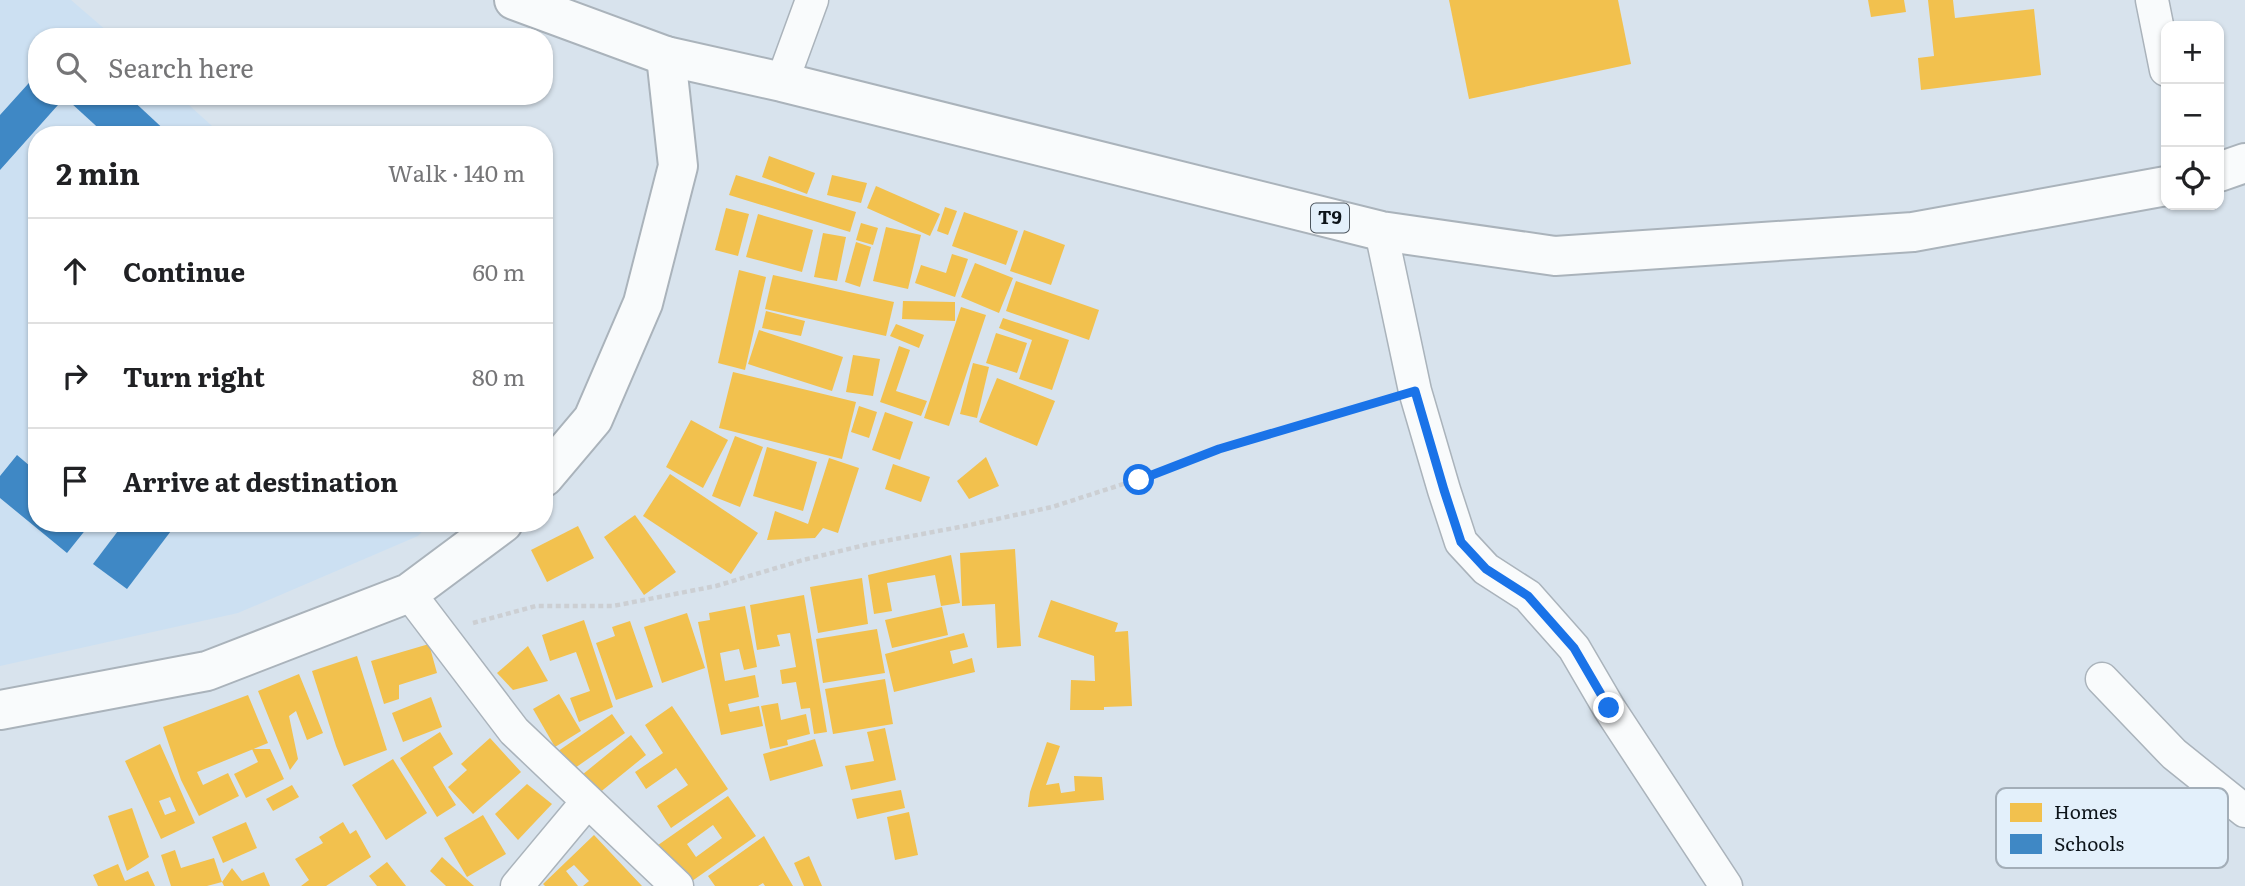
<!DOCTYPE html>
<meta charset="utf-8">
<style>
:root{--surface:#fff;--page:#f2f2f2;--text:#202124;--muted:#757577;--line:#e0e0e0}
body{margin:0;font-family:Literata,serif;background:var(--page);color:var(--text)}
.controls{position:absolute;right:21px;top:21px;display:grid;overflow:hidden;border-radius:14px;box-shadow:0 2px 5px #0004}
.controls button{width:63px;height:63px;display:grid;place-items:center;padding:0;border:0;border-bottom:2px solid var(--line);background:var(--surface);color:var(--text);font:35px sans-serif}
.stop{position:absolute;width:21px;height:21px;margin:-16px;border:5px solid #1a73e8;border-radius:50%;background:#fff}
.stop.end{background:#1a73e8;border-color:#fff;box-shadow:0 2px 7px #0008}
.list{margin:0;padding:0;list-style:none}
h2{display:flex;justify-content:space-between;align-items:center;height:91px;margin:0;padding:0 28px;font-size:30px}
h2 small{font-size:23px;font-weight:400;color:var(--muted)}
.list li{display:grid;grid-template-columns:46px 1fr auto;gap:21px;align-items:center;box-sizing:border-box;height:105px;padding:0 28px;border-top:2px solid var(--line)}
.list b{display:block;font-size:26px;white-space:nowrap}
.list em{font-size:23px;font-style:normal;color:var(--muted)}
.icon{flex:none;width:38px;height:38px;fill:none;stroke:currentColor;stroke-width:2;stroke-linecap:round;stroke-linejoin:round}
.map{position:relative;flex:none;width:2245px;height:886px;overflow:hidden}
.search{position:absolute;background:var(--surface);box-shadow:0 2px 5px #0004;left:28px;top:28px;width:525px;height:77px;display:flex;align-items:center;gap:18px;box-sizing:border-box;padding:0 24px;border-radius:28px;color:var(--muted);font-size:26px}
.panel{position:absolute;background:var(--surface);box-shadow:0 2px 5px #0004;left:28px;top:126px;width:525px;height:406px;border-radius:28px}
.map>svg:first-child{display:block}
.built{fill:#cce0f2}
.homes{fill:#f2c14e;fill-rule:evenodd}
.schools{fill:#3f88c5}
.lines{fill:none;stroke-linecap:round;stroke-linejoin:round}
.minor-casing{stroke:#aab3bb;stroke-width:35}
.tertiary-casing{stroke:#aab3bb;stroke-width:42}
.trunk-casing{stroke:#aab3bb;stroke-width:42}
.path{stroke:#cccfd3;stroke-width:4.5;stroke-dasharray:5 3.5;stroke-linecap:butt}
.minor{stroke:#f9fbfc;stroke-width:32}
.tertiary{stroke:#f9fbfc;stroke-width:38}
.trunk{stroke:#f9fbfc;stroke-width:38}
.route{stroke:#1a73e8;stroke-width:9}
.labels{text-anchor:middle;stroke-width:7;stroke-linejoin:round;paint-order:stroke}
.shield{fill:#e3f0fb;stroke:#4d565e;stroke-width:2}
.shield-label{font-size:18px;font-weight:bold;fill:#0d141a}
.key{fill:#e3f0fb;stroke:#a3aeb8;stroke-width:2}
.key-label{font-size:19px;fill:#0d141a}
</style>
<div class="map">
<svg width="2245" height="886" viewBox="0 0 2245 886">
<rect width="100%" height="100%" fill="#d8e3ed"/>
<path class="built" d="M0 0H71L114 37H37V96H179L222 135H37V523H430L418 536 238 613 0 666Z"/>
<g class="homes">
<path d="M1449 0H1618L1631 64 1469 99Z"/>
<path d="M1868 0H1904L1906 12 1871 17Z"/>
<path d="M1928 0H1953L1955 18 2034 9 2041 75 1921 90 1918 58 1934 56Z"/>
<path d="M769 156 815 173 807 194 762 177Z"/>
<path d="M736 175 856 212 850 232 729 195Z"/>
<path d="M832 175 867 183 861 203 827 195Z"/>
<path d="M876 186 940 214 930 236 867 208Z"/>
<path d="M945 207 957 211 948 235 937 231Z"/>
<path d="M726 208 749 214 738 256 715 250Z"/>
<path d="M964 212 1018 231 1006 265 952 246Z"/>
<path d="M758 214 813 230 802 272 746 257Z"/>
<path d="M861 223 878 228 873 245 856 240Z"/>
<path d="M886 227 921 235 908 289 873 281Z"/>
<path d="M1024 230 1065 245 1051 285 1010 271Z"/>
<path d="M823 233 846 237 837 281 814 277Z"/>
<path d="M856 242 871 247 860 287 845 282Z"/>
<path d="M952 254 968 259 955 297 915 283 921 265 946 273Z"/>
<path d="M975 263 1013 278 999 313 961 297Z"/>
<path d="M739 270 766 277 745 370 718 363Z"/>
<path d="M773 275 894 302 886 336 765 309Z"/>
<path d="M1016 281 1099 310 1089 340 1006 311Z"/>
<path d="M903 301 955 302V321L902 319Z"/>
<path d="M961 307 986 315 949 426 924 418Z"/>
<path d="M766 311 805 321 801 336 762 328Z"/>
<path d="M1003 318 1069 340 1052 390 1019 379 1032 340 999 328Z"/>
<path d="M896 324 924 335 919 348 890 336Z"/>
<path d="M759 330 843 357 832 391 748 364Z"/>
<path d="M996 333 1027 343 1017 373 986 363Z"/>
<path d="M899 346 910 350 896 391 927 401 921 416 880 402Z"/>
<path d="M853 355 880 359 873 396 846 392Z"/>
<path d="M973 363 989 367 977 418 960 414Z"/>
<path d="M733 372 856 402 842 459 719 428Z"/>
<path d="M997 378 1055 401 1037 446 979 422Z"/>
<path d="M859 406 877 412 869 438 851 432Z"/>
<path d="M885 412 913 422 900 460 872 450Z"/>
<path d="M691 420 728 440 703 488 666 467Z"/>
<path d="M735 436 763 447 740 507 712 496Z"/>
<path d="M767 447 817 462 803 511 753 496Z"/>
<path d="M986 457 999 486 969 499 957 481Z"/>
<path d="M829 458 859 468 838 533 823 528 815 538 767 540 775 511 808 524Z"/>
<path d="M893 464 930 477 921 502 885 489Z"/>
<path d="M670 474 758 533 731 574 643 516Z"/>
<path d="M635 515 676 572 644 595 604 537Z"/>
<path d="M578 526 594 558 547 582 531 550Z"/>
<path d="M1015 549 1021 646 997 648 995 604 962 606 960 553Z"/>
<path d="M951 555 960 603 941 606 935 575 887 583 892 611 874 614 868 575Z"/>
<path d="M862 578 868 624 818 633 810 587Z"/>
<path d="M804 595 827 732 814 734 810 708 801 709 796 682 782 684 780 670 796 667 790 633 777 635 780 646 757 650 750 605Z"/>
<path d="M1051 600 1118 623 1115 632 1128 631 1132 706 1104 707V710H1070L1071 680 1095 681 1094 656 1038 637Z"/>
<path d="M745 606 757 667 744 670 739 649 720 653 725 681 755 675 759 697 728 704 730 712 759 706 763 726 721 735 698 622 710 620 709 613Z"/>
<path d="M942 607 948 635 892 648 885 620Z"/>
<path d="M687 613 705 668 662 683 644 627Z"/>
<path d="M584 620 613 707 579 722 570 698 590 691 576 652 550 661 542 635Z"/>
<path d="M630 621 653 687 616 700 596 643 615 636 612 627Z"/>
<path d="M877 629 885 673 823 683 816 639Z"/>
<path d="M964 633 968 647 950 651 953 664 972 658 975 672 894 692 885 654Z"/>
<path d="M429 644 437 673 399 685V699L384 704 371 661Z"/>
<path d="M528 646 548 681 513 690 497 673Z"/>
<path d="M357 656 387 750 344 766 336 746 312 671Z"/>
<path d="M299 674 323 733 307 740 296 711 289 716 298 759 290 770 258 691Z"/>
<path d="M885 679 893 724 833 734 825 689Z"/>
<path d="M559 694 581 731 555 747 533 709Z"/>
<path d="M248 695 268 743 197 772 203 785 228 773 239 796 199 816 181 780 163 727Z"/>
<path d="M431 697 442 727 403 742 392 713Z"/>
<path d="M778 703 781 720 806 714 810 734 787 740 788 745 770 749 761 706Z"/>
<path d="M672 706 728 789 671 828 657 806 688 785 676 768 646 789 635 772 663 753 645 725Z"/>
<path d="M612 714 625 733 565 775 551 756Z"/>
<path d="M885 728 896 780 851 790 845 766 874 761 867 732Z"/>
<path d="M440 732 453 754 433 767 456 805 437 817 400 758Z"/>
<path d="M631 735 646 755 593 798 577 779Z"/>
<path d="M490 738 521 772 473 814 448 787 467 770 461 764Z"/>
<path d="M815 739 823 766 770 781 763 754Z"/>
<path d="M1047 742 1060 746 1046 785 1059 783 1061 793 1075 791 1074 776 1102 777 1104 800 1028 807 1030 792Z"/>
<path d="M160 744 195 823 161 839 125 761ZM170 797 176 811 165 815 159 801Z"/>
<path d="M252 749H270L284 779 246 798 234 774 258 762Z"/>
<path d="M393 759 427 813 386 840 352 785Z"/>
<path d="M527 784 552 804 518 840 495 814Z"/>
<path d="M292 785 299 797 273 811 266 799Z"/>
<path d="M901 790 905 808 857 819 852 799Z"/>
<path d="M728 796 756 836 685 886 651 850ZM713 825 722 838 696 857 687 844Z"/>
<path d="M132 808 149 857 127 871 108 816Z"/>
<path d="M909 812 918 855 895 860 887 817Z"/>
<path d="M483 815 506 854 467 877 444 838Z"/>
<path d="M246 822 257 848 223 863 212 837Z"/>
<path d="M343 822 350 834 356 830 371 857 326 886H301L309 880 295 859 323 843 319 837Z"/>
<path d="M594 835 642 886H583L589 881 574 865 566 871 578 886H545L543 884Z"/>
<path d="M764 836 793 886H765L763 883 758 886H715L708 876Z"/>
<path d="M175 850 181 868 214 858 222 882 207 886H171L161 855Z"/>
<path d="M809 856 822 886H804L794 863Z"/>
<path d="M442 857 474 886H446L430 871Z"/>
<path d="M387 862 406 886H377L369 876Z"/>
<path d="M118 864 125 881 148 871 155 886H98L93 875Z"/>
<path d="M232 868 242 881 264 872 270 886H224L222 882Z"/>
</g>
<g class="schools">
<path d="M37 74V96H66L0 170V115Z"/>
<path d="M77 96H128L170 135H106L71 103Z"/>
<path d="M17 455 37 472V523H91L67 553 0 498V476Z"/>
<path d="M124 523H177L127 589 93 564Z"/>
</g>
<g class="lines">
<defs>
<g id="minor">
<path d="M2152 0 2166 70"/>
<path d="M782 82 812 0"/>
<path d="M1381 231 1415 391 1444 490 1461 542 1486 569 1528 596 1574 648 1609 708 1726 886"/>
<path d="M409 593 514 731 677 886"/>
<path d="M2102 679 2174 754 2245 811"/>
<path d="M517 886 587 802"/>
</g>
<g id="tertiary">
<path d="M544 477 593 419 643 303 678 166 666 56"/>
<path d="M0 710 207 671 409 593 503 523"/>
</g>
<g id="trunk">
<path d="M514 0 666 56 782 82 1381 231 1555 256 1913 232 2166 186"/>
<path d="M2219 172 2245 163"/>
</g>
</defs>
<use href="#minor" class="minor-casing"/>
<use href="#tertiary" class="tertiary-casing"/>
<use href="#trunk" class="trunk-casing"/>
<path class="path" d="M473 623 536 606H613L716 586 803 560 869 544 965 526 1052 507 1139 479 1219 449 1385 400"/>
<use href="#minor" class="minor"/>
<use href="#tertiary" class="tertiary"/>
<use href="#trunk" class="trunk"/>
</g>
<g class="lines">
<path class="route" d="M1139 480 1219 449 1415 391 1444 490 1461 542 1486 569 1528 596 1574 648 1609 708"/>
</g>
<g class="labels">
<rect class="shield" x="1311" y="203.5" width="38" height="29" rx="5"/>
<g class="shield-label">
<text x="1330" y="224">T9</text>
</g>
</g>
<rect x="1996" y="788" width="232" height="80" rx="10" class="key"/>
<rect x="2010" y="803" width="32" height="19" fill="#f2c14e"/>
<rect x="2010" y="834" width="32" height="20" fill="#3f88c5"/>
<g class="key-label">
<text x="2054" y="819">Homes</text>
<text x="2054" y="851">Schools</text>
</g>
</svg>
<div class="controls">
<button>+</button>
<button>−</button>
<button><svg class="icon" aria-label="locate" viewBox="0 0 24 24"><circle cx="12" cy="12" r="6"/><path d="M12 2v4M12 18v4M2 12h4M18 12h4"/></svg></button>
</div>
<div class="stop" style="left:1139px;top:480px"></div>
<div class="stop end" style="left:1609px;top:708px"></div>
<div class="search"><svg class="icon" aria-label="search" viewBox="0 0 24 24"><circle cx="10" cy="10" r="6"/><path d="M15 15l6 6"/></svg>Search here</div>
<section class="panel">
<h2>2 min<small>Walk · 140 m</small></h2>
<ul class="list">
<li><svg class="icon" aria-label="ahead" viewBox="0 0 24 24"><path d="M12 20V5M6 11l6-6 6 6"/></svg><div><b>Continue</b></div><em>60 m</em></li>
<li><svg class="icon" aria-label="right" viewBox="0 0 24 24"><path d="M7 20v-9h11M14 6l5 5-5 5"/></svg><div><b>Turn right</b></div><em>80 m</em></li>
<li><svg class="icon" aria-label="arrive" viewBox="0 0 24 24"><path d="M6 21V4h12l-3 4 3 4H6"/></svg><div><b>Arrive at destination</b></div></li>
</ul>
</section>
</div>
